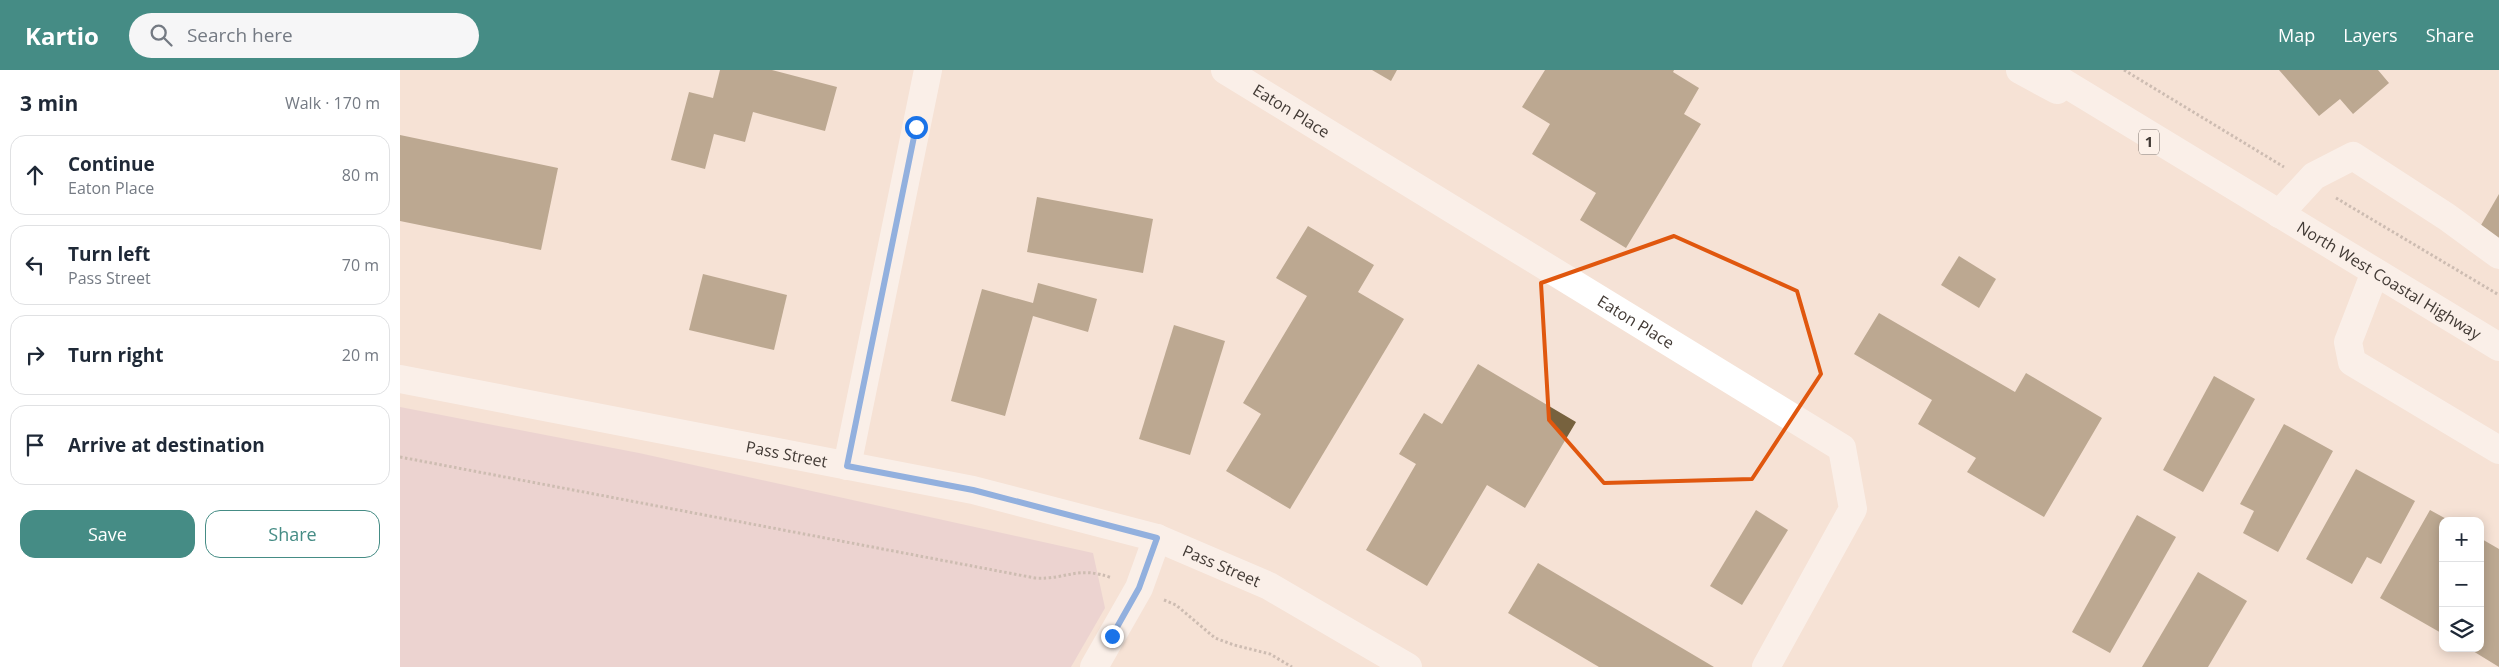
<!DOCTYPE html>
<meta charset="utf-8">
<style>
:root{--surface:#fff;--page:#f6f6f7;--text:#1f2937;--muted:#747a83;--line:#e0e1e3;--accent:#458c85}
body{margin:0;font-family:"Open Sans",sans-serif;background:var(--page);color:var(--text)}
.controls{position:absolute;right:15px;bottom:15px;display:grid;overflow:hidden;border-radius:10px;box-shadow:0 2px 12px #0003}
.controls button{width:45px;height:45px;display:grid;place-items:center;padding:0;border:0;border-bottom:1px solid var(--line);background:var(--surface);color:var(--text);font:25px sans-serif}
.stop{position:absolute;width:15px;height:15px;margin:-11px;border:4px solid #1a73e8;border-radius:50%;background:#fff}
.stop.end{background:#1a73e8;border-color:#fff;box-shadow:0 1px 5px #0008}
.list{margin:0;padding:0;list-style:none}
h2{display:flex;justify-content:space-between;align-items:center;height:65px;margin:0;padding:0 20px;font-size:21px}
h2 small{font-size:16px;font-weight:400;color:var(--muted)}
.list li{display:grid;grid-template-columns:32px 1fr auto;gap:15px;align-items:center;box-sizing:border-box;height:80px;margin:0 10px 10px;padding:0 10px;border:1px solid var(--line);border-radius:15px}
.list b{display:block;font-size:19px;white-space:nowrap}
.list p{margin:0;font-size:16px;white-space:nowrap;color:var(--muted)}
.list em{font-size:16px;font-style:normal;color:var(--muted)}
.actions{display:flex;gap:10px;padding:15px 20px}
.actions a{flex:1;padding:11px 0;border:1px solid var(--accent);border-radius:15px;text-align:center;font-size:18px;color:var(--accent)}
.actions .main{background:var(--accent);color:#fff}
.icon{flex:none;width:28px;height:28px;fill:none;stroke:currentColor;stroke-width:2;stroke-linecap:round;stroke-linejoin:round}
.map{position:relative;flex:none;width:2099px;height:597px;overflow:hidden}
header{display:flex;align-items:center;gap:30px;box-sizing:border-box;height:70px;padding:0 25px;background:var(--accent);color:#fff}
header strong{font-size:24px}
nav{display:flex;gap:28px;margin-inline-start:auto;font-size:18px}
.search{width:350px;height:45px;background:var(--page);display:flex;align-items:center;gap:12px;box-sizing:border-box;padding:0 18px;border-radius:28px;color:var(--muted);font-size:19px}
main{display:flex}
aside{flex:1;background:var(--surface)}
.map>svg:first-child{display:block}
.green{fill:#e0c2c9}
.building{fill:#77623e}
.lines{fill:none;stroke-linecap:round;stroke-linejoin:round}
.path{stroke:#9c8e86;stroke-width:3;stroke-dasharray:2.5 2.5;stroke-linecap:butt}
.minor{stroke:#fff;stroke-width:28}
.highway{stroke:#fff;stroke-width:28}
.route{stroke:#1a73e8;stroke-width:6}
.marked{fill:none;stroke:#e0570e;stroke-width:4;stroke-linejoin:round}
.labels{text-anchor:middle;stroke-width:5;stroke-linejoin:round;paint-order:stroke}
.shield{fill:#fdf1e9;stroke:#7a716b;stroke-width:1}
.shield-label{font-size:15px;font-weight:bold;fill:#423a35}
.street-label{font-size:16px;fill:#423a35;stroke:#fdf1e9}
</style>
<header>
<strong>Kartio</strong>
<div class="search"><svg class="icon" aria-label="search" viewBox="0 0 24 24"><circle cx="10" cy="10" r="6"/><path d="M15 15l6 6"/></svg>Search here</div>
<nav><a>Map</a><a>Layers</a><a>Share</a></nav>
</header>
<main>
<aside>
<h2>3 min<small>Walk · 170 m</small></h2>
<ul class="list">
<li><svg class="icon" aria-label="ahead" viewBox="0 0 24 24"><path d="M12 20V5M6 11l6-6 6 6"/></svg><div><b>Continue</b><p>Eaton Place</p></div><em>80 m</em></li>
<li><svg class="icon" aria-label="left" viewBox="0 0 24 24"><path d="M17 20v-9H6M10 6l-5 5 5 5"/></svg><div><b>Turn left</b><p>Pass Street</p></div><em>70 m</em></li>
<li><svg class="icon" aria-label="right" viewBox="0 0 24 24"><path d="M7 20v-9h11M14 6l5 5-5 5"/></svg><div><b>Turn right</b></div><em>20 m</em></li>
<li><svg class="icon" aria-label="arrive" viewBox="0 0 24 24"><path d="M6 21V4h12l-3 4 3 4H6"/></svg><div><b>Arrive at destination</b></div></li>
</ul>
<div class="actions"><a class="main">Save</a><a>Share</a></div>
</aside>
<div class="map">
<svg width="2099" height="597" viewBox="0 0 2099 597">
<rect width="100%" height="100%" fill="#f5e2d6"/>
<path class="green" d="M0 337 239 383 693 483 705 538 671 597H0Z"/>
<g class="building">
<path d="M320 0H372L437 17 425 61 353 42 345 72 314 64 305 99 271 90 289 22 313 28Z"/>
<path d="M972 0H997L991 11Z"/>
<path d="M1145 0H1274L1273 2 1299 18 1284 44 1301 54 1226 178 1180 150 1196 123 1132 84 1150 54 1122 37Z"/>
<path d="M1879 0H1978L1989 13 1953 44 1940 29 1919 46Z"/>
<path d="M0 65 158 98 141 180 0 151Z"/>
<path d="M2099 124V175L2077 162Z"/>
<path d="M637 127 753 149 743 203 627 182Z"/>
<path d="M908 156 974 195 958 222 1004 249 890 439 826 401 861 344 843 333 907 226 876 208Z"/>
<path d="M1559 186 1596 209 1579 238 1541 215Z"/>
<path d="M303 204 387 225 374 280 289 260Z"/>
<path d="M638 213 697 229 688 262 633 246 605 346 551 331 582 219 633 233Z"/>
<path d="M1479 243 1615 322 1626 303 1702 348 1644 447 1567 402 1576 388 1518 354 1532 330 1454 284Z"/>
<path d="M774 255 825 271 790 385 739 369Z"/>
<path d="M1078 294 1176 352 1125 438 1087 415 1027 516 966 480 1016 394 999 384 1024 343 1042 354Z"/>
<path d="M1814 306 1855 329 1803 422 1763 400Z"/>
<path d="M1884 354 1933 381 1878 482 1843 463 1854 441 1840 434Z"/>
<path d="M1956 399 2015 431 1981 494 1967 487 1952 514 1906 489Z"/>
<path d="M1356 440 1388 460 1342 535 1310 516Z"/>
<path d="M2030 440 2050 451H2043V564L1980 528Z"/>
<path d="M1737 445 1776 467 1710 583 1672 562Z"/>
<path d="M2080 468 2099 479V597L2068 578H2080Z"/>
<path d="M1138 493 1314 597H1199L1108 543Z"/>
<path d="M1798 502 1847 531 1808 597H1742Z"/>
</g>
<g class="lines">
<g class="path">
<path d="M1724 0 1884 97"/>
<path d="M1936 128 2099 225"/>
<path d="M0 387 635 508C667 510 677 495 712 508"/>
<path d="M764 530 776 535 815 568 834 575 870 584 892 597"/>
</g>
<g class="minor">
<path id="s1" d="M825 0 1442 378 1453 439 1366 597"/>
<path d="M1879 144 1914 106 1953 86 2047 147 2099 185"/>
<path d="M1975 202 1948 272 1952 292 2099 380"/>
<path id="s2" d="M0 309 573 420 757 468 869 516 1008 597"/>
<path d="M447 396 528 0"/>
<path d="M694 597 739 518 757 468"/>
</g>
<g class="highway">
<path d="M1620 0 1657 20"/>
<path id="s3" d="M1643 0 2099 277"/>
</g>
</g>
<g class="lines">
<path class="route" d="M516 57 447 396 573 420 757 468 739 518 712 566"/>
</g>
<path d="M0 0H2099V597H0ZM1274 166 1397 221 1421 304 1352 409 1204 413 1149 350 1141 213Z" fill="#f5e2d6" fill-opacity=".55" fill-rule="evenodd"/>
<path class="marked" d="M1274 166 1397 221 1421 304 1352 409 1204 413 1149 350 1141 213Z"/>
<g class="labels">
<rect class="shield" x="1739" y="59.5" width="20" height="25" rx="4"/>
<g class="shield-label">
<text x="1749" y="77">1</text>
</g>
<g class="street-label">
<text dy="6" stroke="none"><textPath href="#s1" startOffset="78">Eaton Place</textPath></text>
<text dy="6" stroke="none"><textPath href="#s3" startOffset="405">North West Coastal Highway</textPath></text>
<text dy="6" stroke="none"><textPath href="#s1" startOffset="482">Eaton Place</textPath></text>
<text dy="6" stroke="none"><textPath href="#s2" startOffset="394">Pass Street</textPath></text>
<text dy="6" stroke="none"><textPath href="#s2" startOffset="844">Pass Street</textPath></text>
</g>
</g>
</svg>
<div class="controls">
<button>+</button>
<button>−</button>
<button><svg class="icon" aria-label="layers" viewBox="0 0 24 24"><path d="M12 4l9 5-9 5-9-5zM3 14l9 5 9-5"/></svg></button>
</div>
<div class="stop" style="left:516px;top:57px"></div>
<div class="stop end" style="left:712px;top:566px"></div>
</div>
</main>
